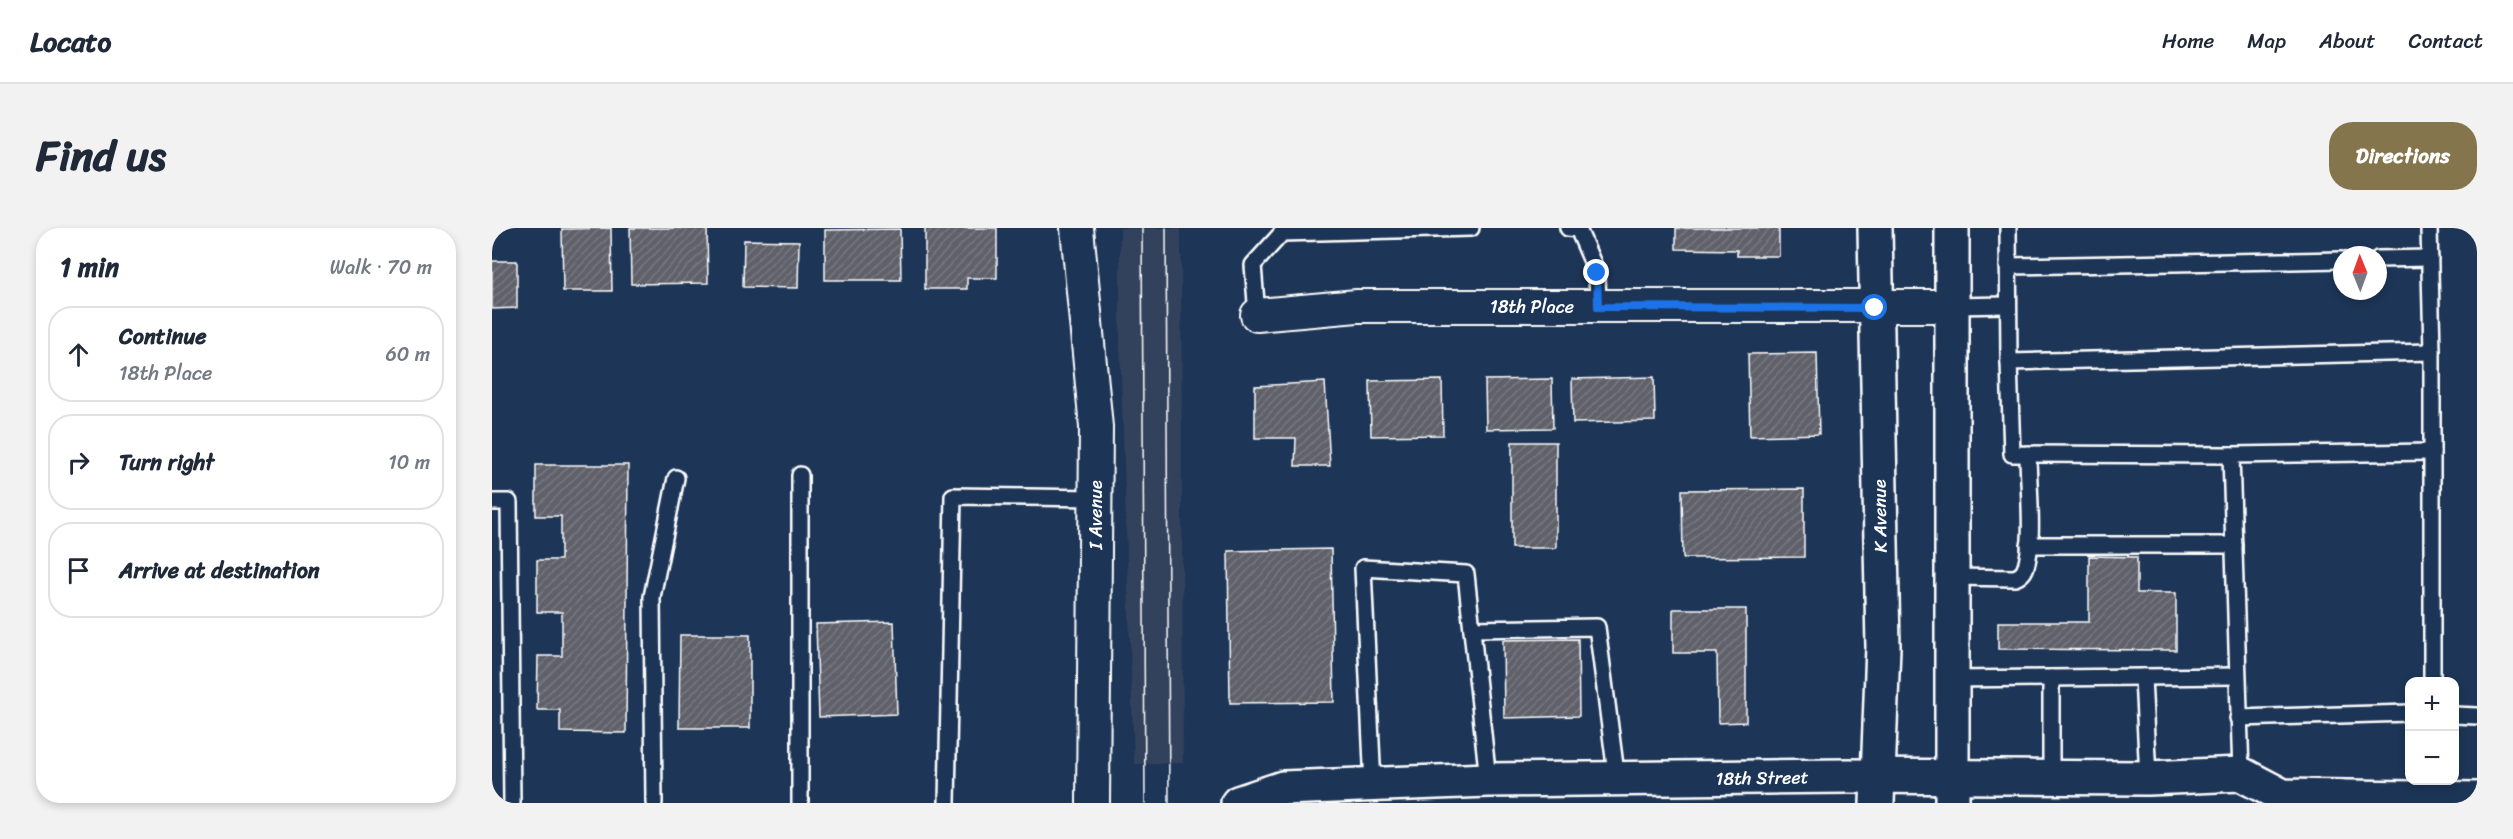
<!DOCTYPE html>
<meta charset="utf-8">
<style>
:root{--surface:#fff;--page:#f2f2f3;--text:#1f2937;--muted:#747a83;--line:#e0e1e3;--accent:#84754c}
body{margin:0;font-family:Sriracha,sans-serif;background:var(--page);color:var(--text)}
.controls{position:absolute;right:18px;bottom:18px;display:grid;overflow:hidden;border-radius:12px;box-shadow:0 3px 9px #0003}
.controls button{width:54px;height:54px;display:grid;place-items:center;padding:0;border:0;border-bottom:2px solid var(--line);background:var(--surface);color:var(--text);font:30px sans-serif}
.compass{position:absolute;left:1841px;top:18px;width:54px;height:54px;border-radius:50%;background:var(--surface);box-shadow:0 3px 9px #0003;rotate:359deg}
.stop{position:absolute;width:18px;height:18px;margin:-14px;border:4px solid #1a73e8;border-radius:50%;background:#fff}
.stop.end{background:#1a73e8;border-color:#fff;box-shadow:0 2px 6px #0008}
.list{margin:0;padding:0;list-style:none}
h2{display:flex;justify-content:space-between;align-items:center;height:78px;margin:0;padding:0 24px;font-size:26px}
h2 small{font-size:20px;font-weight:400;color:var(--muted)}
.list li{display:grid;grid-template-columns:39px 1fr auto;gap:18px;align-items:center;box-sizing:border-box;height:96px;margin:0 12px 12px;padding:0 12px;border:2px solid var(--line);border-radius:24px}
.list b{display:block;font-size:22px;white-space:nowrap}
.list p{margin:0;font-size:20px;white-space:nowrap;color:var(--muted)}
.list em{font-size:20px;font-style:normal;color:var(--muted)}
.icon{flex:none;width:33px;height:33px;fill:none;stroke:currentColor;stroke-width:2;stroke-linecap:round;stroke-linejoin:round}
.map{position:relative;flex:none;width:1985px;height:575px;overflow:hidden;border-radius:24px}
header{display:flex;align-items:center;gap:36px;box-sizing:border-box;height:84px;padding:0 30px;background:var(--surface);border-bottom:2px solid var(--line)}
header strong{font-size:28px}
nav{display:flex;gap:33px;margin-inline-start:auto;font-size:21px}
.intro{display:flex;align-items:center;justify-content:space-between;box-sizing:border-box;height:144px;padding:0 36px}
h1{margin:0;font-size:42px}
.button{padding:15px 27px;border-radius:24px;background:var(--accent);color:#fff;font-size:21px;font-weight:700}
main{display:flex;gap:36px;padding:0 36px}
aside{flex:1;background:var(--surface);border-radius:24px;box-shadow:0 3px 9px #0003}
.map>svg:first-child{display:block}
.built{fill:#31425c}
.building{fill:url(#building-hatch);stroke:#fff;stroke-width:1.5}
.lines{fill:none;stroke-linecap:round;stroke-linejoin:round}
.lane-casing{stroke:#fff;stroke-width:20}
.street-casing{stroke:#fff;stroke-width:36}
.secondary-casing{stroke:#fff;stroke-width:38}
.lane{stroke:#1d3557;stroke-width:15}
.street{stroke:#1d3557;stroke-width:32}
.secondary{stroke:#1d3557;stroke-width:33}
.tram{stroke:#fff;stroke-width:1.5}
.route{stroke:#1a73e8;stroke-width:8}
.labels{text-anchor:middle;stroke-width:4.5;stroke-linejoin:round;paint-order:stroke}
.street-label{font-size:18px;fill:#fff;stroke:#1d3557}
</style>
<header>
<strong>Locato</strong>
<nav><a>Home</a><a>Map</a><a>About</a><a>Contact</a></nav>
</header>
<div class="intro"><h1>Find us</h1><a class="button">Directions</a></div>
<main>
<aside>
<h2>1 min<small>Walk · 70 m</small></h2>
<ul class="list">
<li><svg class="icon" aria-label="ahead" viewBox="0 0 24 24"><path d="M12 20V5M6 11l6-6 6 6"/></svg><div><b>Continue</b><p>18th Place</p></div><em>60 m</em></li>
<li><svg class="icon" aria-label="right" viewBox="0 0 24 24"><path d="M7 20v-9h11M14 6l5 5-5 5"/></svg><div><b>Turn right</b></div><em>10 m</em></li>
<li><svg class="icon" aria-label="arrive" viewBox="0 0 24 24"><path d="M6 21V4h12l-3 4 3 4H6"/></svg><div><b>Arrive at destination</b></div></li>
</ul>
</aside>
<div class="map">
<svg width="1985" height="575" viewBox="0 0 1985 575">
<defs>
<pattern id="building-hatch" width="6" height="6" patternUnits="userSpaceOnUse" patternTransform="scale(1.5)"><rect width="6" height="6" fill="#5f6169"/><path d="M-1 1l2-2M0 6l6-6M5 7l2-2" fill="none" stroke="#777980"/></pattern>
</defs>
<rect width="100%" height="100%" fill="#1d3557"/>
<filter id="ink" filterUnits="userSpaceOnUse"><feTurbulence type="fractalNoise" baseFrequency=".0167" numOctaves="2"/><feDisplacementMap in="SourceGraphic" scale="12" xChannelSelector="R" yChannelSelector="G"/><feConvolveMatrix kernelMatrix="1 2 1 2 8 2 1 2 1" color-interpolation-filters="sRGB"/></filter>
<g filter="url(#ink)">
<path class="built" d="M628 0H689L691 535 642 536 628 117Z"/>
<g class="building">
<path d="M119 0 120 63H71L70 1Z"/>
<path d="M138 0H215L216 55 139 56Z"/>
<path d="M433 0H505V50H475V61H433Z"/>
<path d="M1184 0H1287V28H1245V22L1184 21Z"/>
<path d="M408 1 409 52H333V2Z"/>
<path d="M252 12 307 13 306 60 251 59Z"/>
<path d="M0 33H25V80L0 81Z"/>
<path d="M1325 125 1327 206 1258 208 1256 126Z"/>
<path d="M1162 149 1163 193 1081 195 1080 151Z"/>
<path d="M1060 151 1061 200 994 201 993 152Z"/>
<path d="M950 152 951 207 879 208 878 153Z"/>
<path d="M833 154 838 238H803L804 210H763V158Z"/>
<rect x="1020" y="214" width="44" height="106"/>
<path d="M44 237H136L134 505 68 504V482H45L46 428H70V384H45V332H69V288H44Z"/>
<path d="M1312 261V329L1191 330 1190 262Z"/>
<path d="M839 321 842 474 738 475 736 323Z"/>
<path d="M1597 328 1645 329V365H1684V422L1506 421V394H1597Z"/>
<path d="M1181 381H1254V494L1226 495 1225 425H1181Z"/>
<path d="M402 394 405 486 327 489 324 396Z"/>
<path d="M188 407H258V500H187Z"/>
<path d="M1086 411 1087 488 1012 490 1011 412Z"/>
</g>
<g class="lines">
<defs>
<g id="lane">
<path d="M1076 0 1086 1 1105 45 1106 79"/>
<path d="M1516 0 1517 134 1940 124 1937 0"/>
<path d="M1886 31 1938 30"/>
<path d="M1516 38 1850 32"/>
<path d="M1460 78 1516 77"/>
<path d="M765 87 761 37 790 5 979 0"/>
<path d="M1517 134 1520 226 1739 227"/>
<path d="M308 247V575"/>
<path d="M0 274H17L20 575"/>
<path d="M1537 317H1742"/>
<path d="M1461 349 1523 350C1528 348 1531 346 1533 341 1543 315 1536 255 1536 226"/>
<path d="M980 401 1105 399 1125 553"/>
<path d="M1651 449 1656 550"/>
<path d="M1461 451 1745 448"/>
<path d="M1940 454V124"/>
<path d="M1962 487 1985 488"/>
<path d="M1746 490 1918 485"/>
<path d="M1749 546 1739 227 1940 224"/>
<path d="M1559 549V450"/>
<path d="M881 558 871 340 974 346 996 552"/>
<path d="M162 575 160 369 184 250"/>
<path d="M455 575 461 268 604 270"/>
</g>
<g id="street">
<path d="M585 0 604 199 601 575"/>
<path d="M765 87 865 78H1460"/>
</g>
<g id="secondary">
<path d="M1383 0 1391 419 1385 575"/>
<path d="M746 575 791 560 996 552 1357 548 1656 550 1749 546 1791 568 1985 571"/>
<path d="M1460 575V0"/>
</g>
</defs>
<use href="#lane" class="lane-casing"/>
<use href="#street" class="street-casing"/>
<use href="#secondary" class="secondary-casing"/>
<use href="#lane" class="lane"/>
<use href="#street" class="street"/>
<use href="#secondary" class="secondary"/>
<g class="tram">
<path d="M650 0 653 575"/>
<path d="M674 0 677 575"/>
</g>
</g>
</g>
<g class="lines" filter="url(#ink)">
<path class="route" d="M1105 45 1106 79 1383 80"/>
</g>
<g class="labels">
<g class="street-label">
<text x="1040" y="85">18th Place</text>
<text transform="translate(604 287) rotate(-90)" y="6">I Avenue</text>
<text transform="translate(1388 288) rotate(-91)" y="6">K Avenue</text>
<text transform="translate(1270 550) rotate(-1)" y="6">18th Street</text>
</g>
</g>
</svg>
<div class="controls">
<button>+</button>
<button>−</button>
</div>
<svg class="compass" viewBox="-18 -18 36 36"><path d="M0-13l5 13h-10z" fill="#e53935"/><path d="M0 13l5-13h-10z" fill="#747a83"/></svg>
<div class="stop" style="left:1383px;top:80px"></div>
<div class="stop end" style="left:1105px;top:45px"></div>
</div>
</main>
